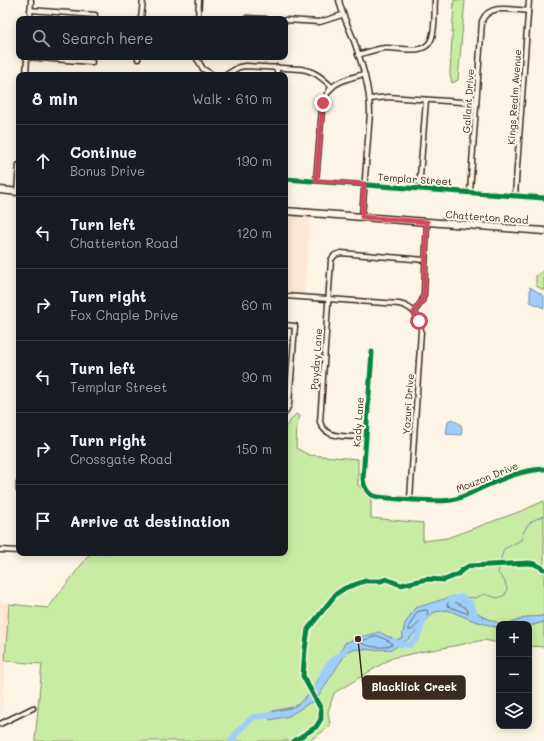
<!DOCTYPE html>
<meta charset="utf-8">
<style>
:root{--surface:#171b24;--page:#242831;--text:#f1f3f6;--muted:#9ea1a6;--line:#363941}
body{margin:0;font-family:Mali,sans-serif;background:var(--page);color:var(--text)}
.controls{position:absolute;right:12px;bottom:12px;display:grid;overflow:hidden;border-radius:8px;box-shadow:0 2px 10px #0003}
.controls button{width:36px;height:36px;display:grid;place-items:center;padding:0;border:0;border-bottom:1px solid var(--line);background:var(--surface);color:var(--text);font:20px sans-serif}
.stop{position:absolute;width:12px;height:12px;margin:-9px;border:3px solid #d1495b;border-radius:50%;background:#fff}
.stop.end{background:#d1495b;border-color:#fff;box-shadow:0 1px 4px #0008}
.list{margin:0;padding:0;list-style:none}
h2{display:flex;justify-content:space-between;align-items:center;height:52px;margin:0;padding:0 16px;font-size:17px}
h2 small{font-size:13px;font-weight:400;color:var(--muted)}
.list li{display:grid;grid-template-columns:26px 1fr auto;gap:12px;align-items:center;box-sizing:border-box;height:72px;padding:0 16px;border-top:1px solid var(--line)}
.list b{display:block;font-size:15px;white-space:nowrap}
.list p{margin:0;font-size:13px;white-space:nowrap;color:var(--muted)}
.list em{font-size:13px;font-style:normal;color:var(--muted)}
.icon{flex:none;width:22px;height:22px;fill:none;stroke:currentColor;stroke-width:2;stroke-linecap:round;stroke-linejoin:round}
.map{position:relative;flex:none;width:544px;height:741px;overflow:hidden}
.search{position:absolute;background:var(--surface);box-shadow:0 2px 10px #0003;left:16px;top:16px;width:272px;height:44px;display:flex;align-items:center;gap:10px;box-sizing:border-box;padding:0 14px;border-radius:8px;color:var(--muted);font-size:15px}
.panel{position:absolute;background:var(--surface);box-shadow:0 2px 10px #0003;left:16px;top:72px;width:272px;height:484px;border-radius:8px}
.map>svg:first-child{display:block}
.built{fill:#fce8d4}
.green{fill:#c9eca5;stroke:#828b62}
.water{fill:#9fcefb;stroke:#778ca3}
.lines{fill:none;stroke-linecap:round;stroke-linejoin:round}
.shore{stroke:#636c76;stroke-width:1}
.stream{stroke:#778ca3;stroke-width:1}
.river{stroke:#9fcefb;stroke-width:6}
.street-casing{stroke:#3b2a1e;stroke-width:7}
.primary-casing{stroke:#3b2a1e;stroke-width:9}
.street{stroke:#fcf5e5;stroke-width:4}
.primary{stroke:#fcf5e5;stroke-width:6}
.cycleway-casing{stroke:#fcf5e5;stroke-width:8}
.cycleway{stroke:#00873e;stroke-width:5}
.route{stroke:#d1495b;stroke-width:5}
.labels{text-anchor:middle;stroke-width:4;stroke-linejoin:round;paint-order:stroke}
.street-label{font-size:10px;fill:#3b2a1e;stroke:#fcf5e5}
.leader{fill:none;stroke:#3b2a1e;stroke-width:1.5}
.callout-dot{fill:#3b2a1e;stroke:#fcf5e5;stroke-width:1.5}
.callout{fill:#3b2a1e;stroke:#3b2a1e;stroke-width:1.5}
.callout-label{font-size:11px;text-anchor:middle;font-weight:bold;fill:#fff}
</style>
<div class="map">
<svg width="544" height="741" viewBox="0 0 544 741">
<rect width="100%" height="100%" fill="#fcf5e5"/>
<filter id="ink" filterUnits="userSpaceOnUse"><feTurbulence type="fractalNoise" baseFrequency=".025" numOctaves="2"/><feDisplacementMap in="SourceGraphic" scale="8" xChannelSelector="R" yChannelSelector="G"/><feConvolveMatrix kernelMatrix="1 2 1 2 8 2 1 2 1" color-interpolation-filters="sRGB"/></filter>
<g filter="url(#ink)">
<g class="built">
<path d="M285 214 311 217 303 300 285 299Z"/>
<path d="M0 601 9 604 2 710 0 717Z"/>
</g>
<g class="green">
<path d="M454 0H465L458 80 452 83 450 74Z"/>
<path d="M544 270V290L536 286V276Z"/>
<path d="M296 414 300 416 297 425 296 448 309 455 358 459V485L371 497V518L423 523V541L447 538 524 510 544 501V616L527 617 509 624H501L483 617 466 603 433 604 415 608 405 624 402 638 395 640 391 637 345 643 342 650 318 680 313 689 297 706 273 711 289 716 309 703 349 650 364 649 375 650 410 638 434 612 448 610 472 620 499 628V643L484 640 438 649 425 651 392 658 334 693 328 712 330 726 315 737 308 741H35L42 664 5 661 9 604 48 608 89 555V553H285V427Z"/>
<path d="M544 622V647L529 646V626Z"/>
</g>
<g class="water">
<path d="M530 287 544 296V308L530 302Z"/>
<path d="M452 419 461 425 462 430 461 435 446 434 448 421Z"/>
<path d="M454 596 466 603 483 617 501 624H499V628L472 620 448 610 434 612 410 638 393 649 375 650 364 649 349 650C336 666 327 685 314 702L309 703 289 716 270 720 267 714C276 709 291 710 297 705 307 699 312 687 319 679 328 667 339 657 345 643L358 638 379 632 395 640 402 638 405 624 415 608Z"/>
<path d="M544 616V622L529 626V624H509L527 617Z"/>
</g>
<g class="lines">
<g class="shore">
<path d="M453 601 463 606 468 610V613H466L447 606 448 603Z"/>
<path d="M427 610 428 613 412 630H409V626L417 612Z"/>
<path d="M378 636 391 642 392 645C383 649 369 647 361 643L362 641Z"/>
</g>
<path class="stream" d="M462 597 476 598 484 594 498 598 505 595 507 589 505 582 498 573 501 558 504 549 521 540C526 524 529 521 544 516"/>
<g class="river">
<path d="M450 600 462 597 470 603 476 616"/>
<path d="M394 641 399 644 410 645 417 638 424 619"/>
<path d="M321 682C322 668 332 660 343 653"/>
<path d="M232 741 237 732 253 717 274 715"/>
</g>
<defs>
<g id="street">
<path d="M339 0C342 15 349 27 354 41 362 64 370 88 370 113L362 217"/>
<path d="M30 10 95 15"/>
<path d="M247 18 266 19"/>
<path d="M30 19 31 0"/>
<path d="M141 19 143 0"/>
<path d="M198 19 199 0"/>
<path d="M285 20 320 22 342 15"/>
<path d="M358 55C367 52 376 49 385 48 399 47 424 56 431 40 436 29 434 12 435 0"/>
<path d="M27 57 92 62"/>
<path d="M196 57 203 69 213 75"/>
<path d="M138 59V57"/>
<path d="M26 75 27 57"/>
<path d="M226 75 239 67 246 66 301 69C315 71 322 78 332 87"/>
<path d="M277 75V67"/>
<path d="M370 99 388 97 476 103"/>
<path d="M285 179 544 198"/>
<path d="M316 181 322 109C326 83 342 80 364 74"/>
<path d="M419 189 426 100"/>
<path d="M17 192 19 165"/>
<path d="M470 192 482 21C489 3 513 10 528 11"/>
<path d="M515 195 529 0"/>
<path d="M285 296 399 304C413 307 421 317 421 331L410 499"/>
<path d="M414 312 422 301 424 294 427 222"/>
<path d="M285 325 295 326 289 405 285 413"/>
<path d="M372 352 363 479C364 486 366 492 372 495 378 499 442 502 451 500 460 499 469 494 477 490 499 480 520 470 544 469"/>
<path d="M366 437C351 436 325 440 320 422L331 260 335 255 341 253 425 260"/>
<path d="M19 483V490"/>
<path d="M0 550 19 551"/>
<path d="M0 724 33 708"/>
</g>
<g id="primary">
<path d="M0 190 19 192"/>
<path d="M285 211 544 231"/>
</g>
</defs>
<use href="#street" class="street-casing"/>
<use href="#primary" class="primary-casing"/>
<use href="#street" class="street"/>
<use href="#primary" class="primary"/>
<defs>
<g id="cycleway">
<path d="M285 179 544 198"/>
<path d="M372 352 363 479C364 486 366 492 372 495 378 499 442 502 451 500 460 499 469 494 477 490 499 480 520 470 544 469"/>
<path d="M294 741 316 727 321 719V709L303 676 305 649 308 629 336 594 345 588 365 581H381L386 579 401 585 427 579 444 580 457 575 462 570 469 566 529 563 535 564 544 569"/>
</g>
</defs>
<use href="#cycleway" class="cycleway-casing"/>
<use href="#cycleway" class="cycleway"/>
</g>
</g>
<g class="lines" filter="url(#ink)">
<path class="route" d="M323 103 316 181 364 184 362 217 427 222 424 294 422 301 414 312 419 321"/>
</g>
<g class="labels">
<g class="street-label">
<text transform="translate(514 97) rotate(-86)" y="4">Kings Realm Avenue</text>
<text transform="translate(468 101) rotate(-86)" y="4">Gallant Drive</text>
<text transform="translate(415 179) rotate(4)" y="4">Templar Street</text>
<text transform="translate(487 217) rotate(4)" y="4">Chatterton Road</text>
<text transform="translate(316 359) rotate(-86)" y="4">Payday Lane</text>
<text transform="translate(408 404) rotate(-86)" y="4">Yozuri Drive</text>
<text transform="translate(358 422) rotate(-86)" y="4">Kady Lane</text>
<text transform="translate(487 477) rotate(-22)" y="4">Mouzon Drive</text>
</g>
</g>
<path class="leader" d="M358 639L363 687"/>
<circle class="callout-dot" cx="358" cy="639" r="4"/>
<rect class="callout" x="363" y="676" width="102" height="23" rx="4"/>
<g class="callout-label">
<text x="414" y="691">Blacklick Creek</text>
</g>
</svg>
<div class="controls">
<button>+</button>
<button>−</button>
<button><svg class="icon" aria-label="layers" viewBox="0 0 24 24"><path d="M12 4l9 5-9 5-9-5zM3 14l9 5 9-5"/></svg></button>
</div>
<div class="stop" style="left:419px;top:321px"></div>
<div class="stop end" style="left:323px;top:103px"></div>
<div class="search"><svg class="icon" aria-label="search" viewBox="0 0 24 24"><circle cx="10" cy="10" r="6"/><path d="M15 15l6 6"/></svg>Search here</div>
<section class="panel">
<h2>8 min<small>Walk · 610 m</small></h2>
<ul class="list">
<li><svg class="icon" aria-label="ahead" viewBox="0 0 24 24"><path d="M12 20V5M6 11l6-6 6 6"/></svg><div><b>Continue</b><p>Bonus Drive</p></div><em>190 m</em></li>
<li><svg class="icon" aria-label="left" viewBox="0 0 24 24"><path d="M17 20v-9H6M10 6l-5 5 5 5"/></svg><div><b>Turn left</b><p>Chatterton Road</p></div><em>120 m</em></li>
<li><svg class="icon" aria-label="right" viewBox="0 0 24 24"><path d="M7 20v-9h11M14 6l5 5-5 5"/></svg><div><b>Turn right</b><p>Fox Chaple Drive</p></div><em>60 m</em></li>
<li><svg class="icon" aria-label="left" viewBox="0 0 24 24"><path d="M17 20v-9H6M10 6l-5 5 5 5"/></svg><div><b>Turn left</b><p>Templar Street</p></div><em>90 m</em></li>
<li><svg class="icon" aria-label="right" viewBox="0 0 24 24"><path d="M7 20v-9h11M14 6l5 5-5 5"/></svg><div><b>Turn right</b><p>Crossgate Road</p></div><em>150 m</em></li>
<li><svg class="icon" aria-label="arrive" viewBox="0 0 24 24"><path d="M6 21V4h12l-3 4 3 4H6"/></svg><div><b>Arrive at destination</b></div></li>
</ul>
</section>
</div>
